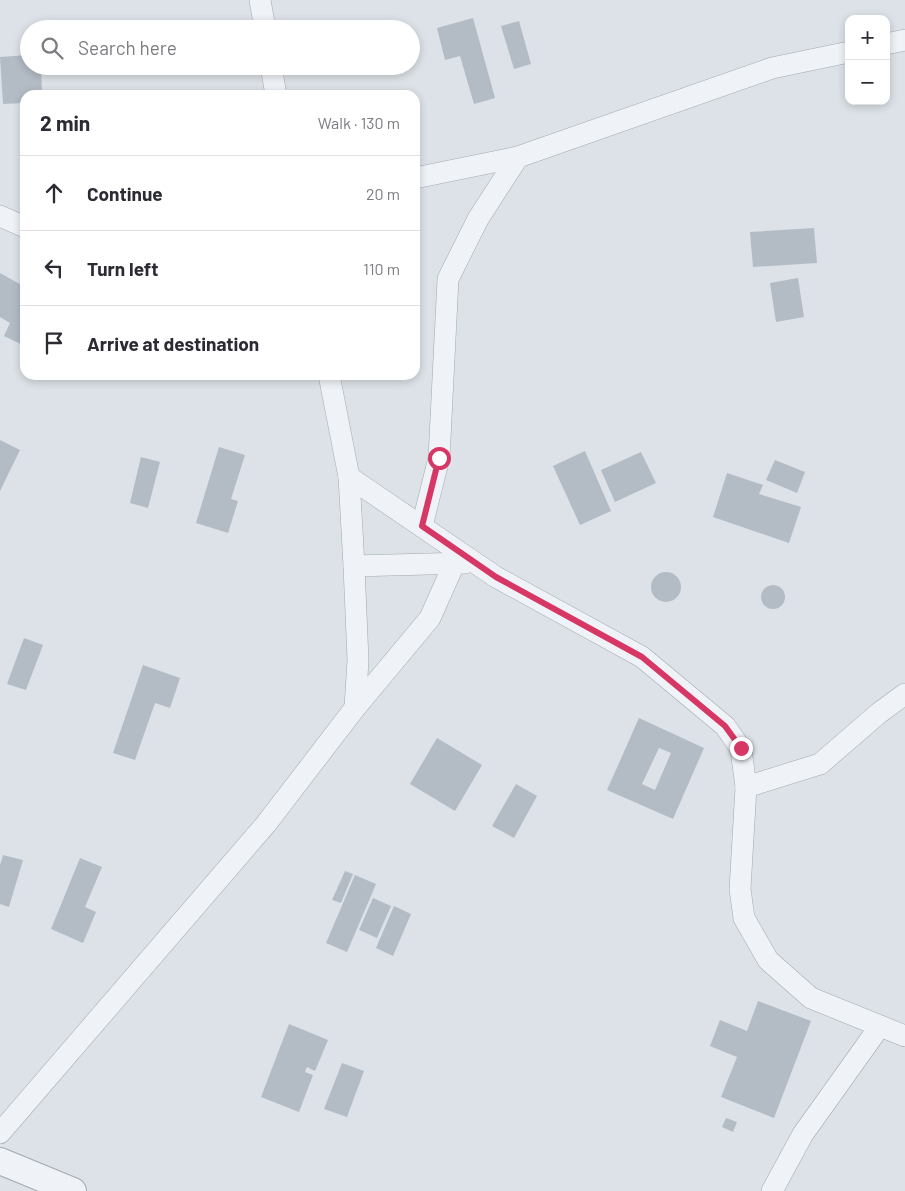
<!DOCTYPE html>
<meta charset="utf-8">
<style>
:root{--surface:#fff;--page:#f2f2f3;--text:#2b2b33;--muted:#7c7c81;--line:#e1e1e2}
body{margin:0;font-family:Barlow,sans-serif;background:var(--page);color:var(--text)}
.controls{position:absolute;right:15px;top:15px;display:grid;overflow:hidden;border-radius:10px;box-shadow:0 2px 8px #0003}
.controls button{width:45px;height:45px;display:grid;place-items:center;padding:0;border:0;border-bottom:1px solid var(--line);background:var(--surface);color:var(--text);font:25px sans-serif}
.stop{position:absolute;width:15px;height:15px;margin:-11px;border:4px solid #d73764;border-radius:50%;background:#fff}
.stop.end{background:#d73764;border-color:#fff;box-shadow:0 1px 5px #0008}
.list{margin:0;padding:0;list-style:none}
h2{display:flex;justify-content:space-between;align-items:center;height:65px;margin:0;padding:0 20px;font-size:21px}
h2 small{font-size:16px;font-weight:400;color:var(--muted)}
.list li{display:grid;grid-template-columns:32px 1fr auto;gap:15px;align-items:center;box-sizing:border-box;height:75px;padding:0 20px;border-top:1px solid var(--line)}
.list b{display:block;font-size:19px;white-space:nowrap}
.list em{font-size:16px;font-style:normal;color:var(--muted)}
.icon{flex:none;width:28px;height:28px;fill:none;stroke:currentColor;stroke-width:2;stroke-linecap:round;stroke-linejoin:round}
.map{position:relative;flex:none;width:905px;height:1191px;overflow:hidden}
.search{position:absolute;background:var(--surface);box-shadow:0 2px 8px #0003;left:20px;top:20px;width:400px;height:55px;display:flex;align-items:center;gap:12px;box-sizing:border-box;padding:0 18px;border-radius:28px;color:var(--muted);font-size:19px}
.panel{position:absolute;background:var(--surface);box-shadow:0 2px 8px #0003;left:20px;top:90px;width:400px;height:290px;border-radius:15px}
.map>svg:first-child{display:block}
.building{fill:#b3bcc5;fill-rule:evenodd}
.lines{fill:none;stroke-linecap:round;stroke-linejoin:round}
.minor-casing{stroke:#a1aab1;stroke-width:22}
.tertiary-casing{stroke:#a1aab1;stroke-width:28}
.minor{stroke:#eff2f6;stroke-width:21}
.tertiary{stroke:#eff2f6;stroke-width:26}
.route{stroke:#d73764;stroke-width:6}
</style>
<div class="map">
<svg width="905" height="1191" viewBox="0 0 905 1191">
<rect width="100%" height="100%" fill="#dce2e7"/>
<g class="building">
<path d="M473 18 495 98 474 104 460 56 445 60 437 28Z"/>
<path d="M519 21 531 64 514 69 501 26Z"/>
<path d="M29 55V66H41L42 95H25V103L3 104 0 57Z"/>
<path d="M814 228 817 263 753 267 750 232Z"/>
<path d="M0 273 25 287V346L4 336 10 323 0 317Z"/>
<path d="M798 278 804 317 776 322 770 283Z"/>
<path d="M0 440 20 450 0 491Z"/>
<path d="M219 447 245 455 231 499 238 501 228 533 196 523Z"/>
<path d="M585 451 611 511 580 525 553 466Z"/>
<path d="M641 452 656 483 615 502 601 470Z"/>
<path d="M141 457 160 462 148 508 130 503Z"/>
<path d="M775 460 805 472 797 493 766 480Z"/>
<path d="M727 473 763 485 759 494 801 507 789 543 713 517Z"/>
<circle cx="666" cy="587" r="15"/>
<circle cx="773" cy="597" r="12"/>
<path d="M24 638 43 645 26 690 7 684Z"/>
<path d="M143 665 180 678 170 708 155 703 135 760 113 753Z"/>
<path d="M639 718 704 748 673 819 607 790ZM659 748 671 753 655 790 642 784Z"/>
<path d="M437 738 482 765 455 811 410 784Z"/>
<path d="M516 784 537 796 514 838 492 826Z"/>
<path d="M3 855 23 860 9 907 0 904V865Z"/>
<path d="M80 858 102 867 85 907 96 912 83 943 51 929Z"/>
<path d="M345 871 353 874 341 903 332 900Z"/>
<path d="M355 875 376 884 347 952 326 943Z"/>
<path d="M373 898 391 906 377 938 359 930Z"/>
<path d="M394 906 411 914 393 956 376 948Z"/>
<path d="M758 1001 811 1021 774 1118 721 1097 737 1057 710 1046 720 1020 747 1031Z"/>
<path d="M289 1024 328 1040 315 1071 307 1067 305 1072 313 1075 299 1112 261 1097Z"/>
<path d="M342 1063 364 1071 347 1117 324 1109Z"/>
<path d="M726 1118 737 1122 733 1132 722 1127Z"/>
</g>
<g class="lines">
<defs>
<g id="minor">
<path d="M260 0 265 29"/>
<path d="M886 44 905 40"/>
<path d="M271 66 276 95"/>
<path d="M415 178 518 157 772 68 849 52"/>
<path d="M0 216 25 227"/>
<path d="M329 375 349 477 354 566 358 660 355 708"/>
<path d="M349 477 496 577 642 657 725 726 741 749 746 787 740 889 744 918 768 960 811 998 905 1036"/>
<path d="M422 526 439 458 448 279 478 219 518 157"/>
<path d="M354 566 465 563"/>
<path d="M746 787 820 764 879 713 905 694"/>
<path d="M0 1133 266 824 355 708 430 618 454 564"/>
<path d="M772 1191 803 1134 880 1026"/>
</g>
<path id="tertiary" d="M0 1161 73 1191"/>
</defs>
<use href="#minor" class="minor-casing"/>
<use href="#tertiary" class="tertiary-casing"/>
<use href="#minor" class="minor"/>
<use href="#tertiary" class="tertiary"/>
</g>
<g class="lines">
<path class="route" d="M439 458 422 526 496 577 642 657 725 726 741 748"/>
</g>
</svg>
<div class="controls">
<button>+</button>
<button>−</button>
</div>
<div class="stop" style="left:439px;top:458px"></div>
<div class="stop end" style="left:741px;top:748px"></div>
<div class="search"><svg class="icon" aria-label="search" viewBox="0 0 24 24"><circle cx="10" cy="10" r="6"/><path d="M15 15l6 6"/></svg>Search here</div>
<section class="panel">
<h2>2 min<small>Walk · 130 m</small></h2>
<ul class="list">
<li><svg class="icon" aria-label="ahead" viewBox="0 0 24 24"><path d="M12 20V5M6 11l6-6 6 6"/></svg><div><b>Continue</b></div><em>20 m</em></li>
<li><svg class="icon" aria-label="left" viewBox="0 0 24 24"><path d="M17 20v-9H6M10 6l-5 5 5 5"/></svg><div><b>Turn left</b></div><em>110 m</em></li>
<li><svg class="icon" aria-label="arrive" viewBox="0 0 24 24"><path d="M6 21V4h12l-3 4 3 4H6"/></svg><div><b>Arrive at destination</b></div></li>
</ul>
</section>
</div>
